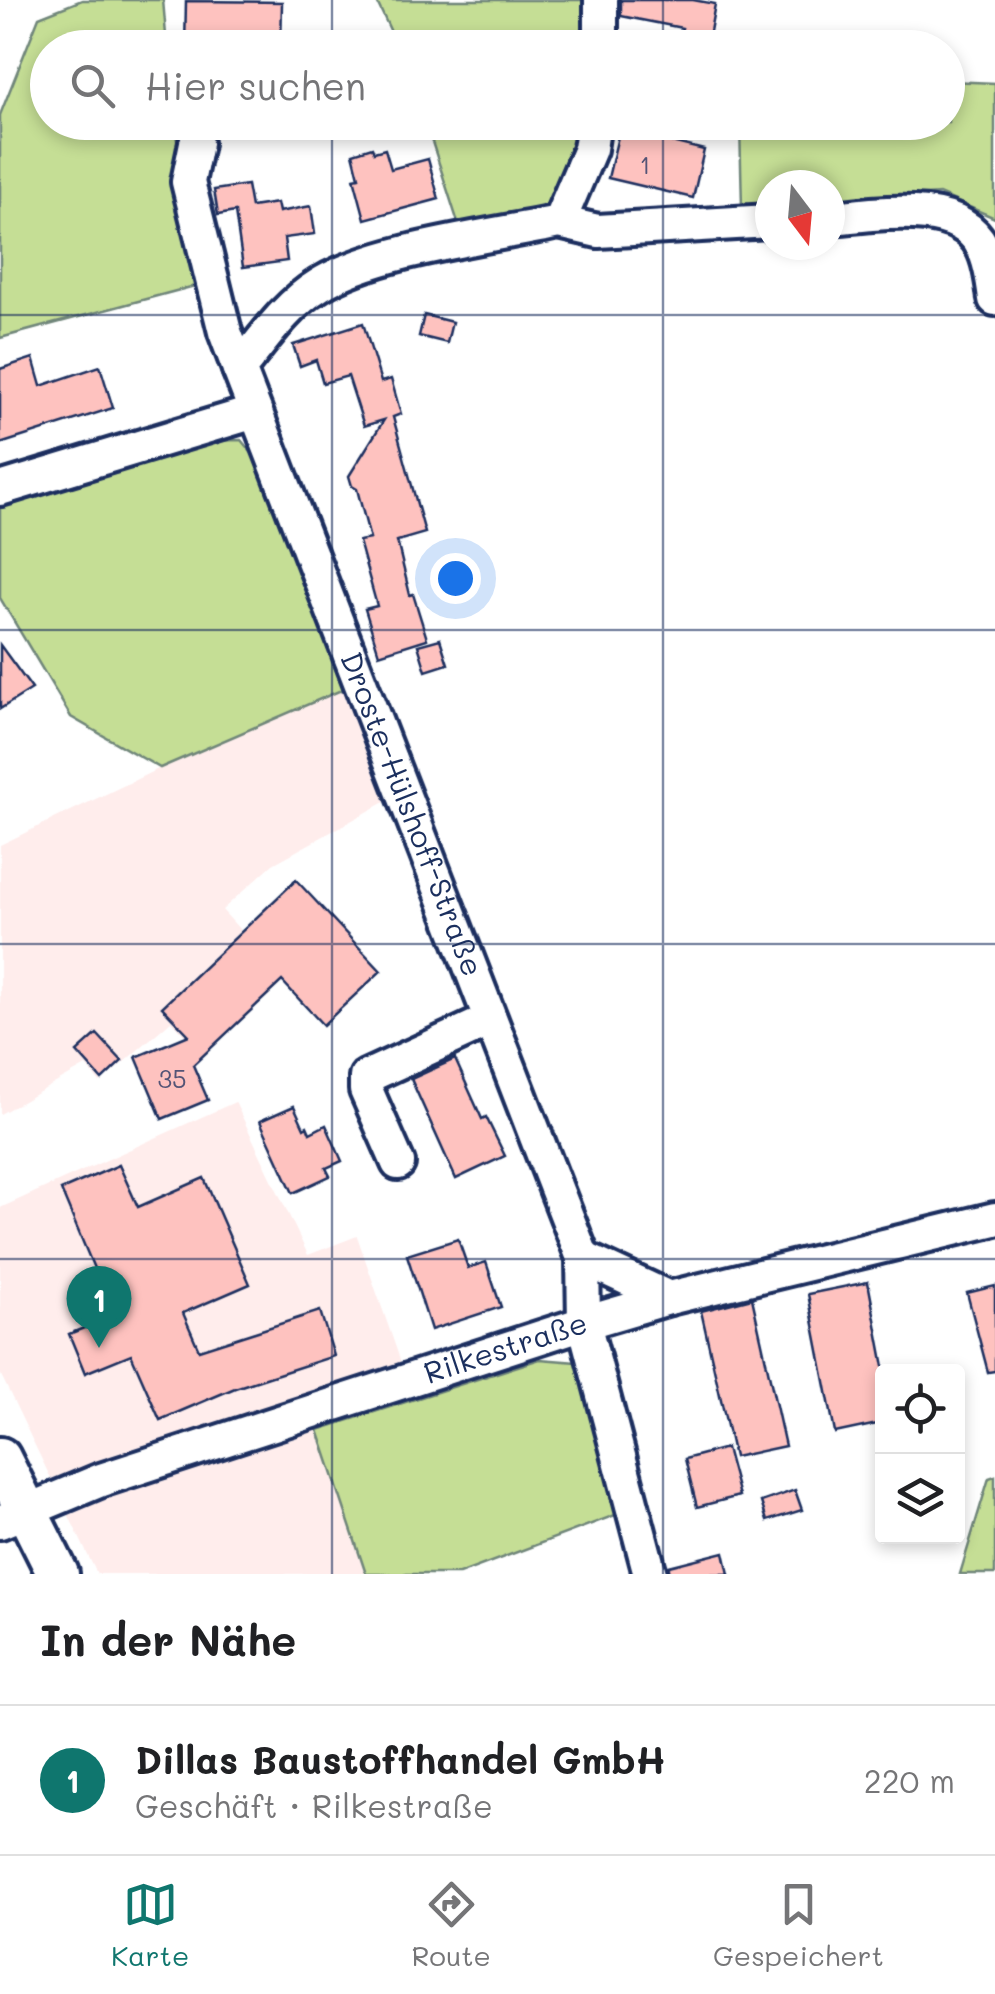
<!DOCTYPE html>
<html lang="de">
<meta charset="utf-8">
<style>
:root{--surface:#fff;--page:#f2f2f2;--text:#202124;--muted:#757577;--line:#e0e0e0;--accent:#0f766e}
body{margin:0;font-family:Mali,sans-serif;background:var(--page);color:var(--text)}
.controls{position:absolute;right:30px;bottom:30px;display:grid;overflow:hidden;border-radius:10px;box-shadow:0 5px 15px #0003}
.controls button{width:90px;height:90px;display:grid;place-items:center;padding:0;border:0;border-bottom:2px solid var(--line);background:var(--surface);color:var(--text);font:50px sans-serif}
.compass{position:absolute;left:755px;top:170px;width:90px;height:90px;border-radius:50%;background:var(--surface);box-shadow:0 5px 15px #0003;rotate:164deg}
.you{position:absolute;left:455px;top:578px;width:35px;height:35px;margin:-25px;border:8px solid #fff;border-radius:50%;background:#1a73e8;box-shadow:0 0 0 15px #1a73e833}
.badge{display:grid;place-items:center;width:65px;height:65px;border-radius:50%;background:var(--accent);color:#fff;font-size:32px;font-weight:700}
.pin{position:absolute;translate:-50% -82px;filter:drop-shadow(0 2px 5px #0008)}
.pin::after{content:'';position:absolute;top:52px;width:35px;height:30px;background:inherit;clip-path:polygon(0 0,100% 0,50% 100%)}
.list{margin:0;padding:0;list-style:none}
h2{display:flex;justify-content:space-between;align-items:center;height:130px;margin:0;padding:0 40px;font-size:42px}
h2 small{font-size:32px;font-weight:400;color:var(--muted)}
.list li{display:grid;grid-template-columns:65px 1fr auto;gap:30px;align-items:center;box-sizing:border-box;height:150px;padding:0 40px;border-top:2px solid var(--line)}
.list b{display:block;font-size:38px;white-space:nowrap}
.list p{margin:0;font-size:32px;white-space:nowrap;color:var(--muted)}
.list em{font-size:32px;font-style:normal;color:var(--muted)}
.icon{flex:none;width:55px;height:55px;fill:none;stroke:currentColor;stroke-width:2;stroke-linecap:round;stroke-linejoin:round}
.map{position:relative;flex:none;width:995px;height:1574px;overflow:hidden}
.search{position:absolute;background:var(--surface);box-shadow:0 5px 15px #0003;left:30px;right:30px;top:30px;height:110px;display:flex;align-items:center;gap:25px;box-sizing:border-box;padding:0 35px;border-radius:55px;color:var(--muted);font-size:38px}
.sheet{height:280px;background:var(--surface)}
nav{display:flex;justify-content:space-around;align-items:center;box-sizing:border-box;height:140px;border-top:2px solid var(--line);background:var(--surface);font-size:28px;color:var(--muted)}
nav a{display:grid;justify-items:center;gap:5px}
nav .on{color:var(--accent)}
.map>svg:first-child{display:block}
.built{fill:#ffedec}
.green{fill:#c5de95;stroke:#70867a;stroke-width:2.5}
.building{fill:#fec2bf;stroke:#1b2f5e;stroke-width:2.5}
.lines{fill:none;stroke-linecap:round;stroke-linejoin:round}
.minor-casing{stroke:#1b2f5e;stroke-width:40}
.major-casing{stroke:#1b2f5e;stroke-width:48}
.minor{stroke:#fff;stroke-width:32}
.major{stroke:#fff;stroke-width:40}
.grid{fill:none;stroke:#1b2f5e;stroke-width:2.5;stroke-opacity:0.55}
.labels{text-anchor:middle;stroke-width:10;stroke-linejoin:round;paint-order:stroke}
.number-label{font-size:25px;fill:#545476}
.street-label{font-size:30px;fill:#1b2f5e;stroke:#fff}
</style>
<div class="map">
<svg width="995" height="1574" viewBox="0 0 995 1574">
<rect width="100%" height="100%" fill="#fff"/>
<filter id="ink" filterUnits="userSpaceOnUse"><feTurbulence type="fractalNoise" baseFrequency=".01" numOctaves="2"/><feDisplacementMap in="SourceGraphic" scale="20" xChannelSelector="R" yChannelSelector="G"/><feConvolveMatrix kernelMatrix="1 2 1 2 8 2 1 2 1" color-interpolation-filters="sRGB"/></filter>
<g filter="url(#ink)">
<g class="built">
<path d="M346 688 387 801 273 864 222 910 243 933 236 940 279 986 204 1055 171 1021 100 1083 86 1066 0 1114V845L160 768Z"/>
<path d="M235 1102 308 1255 357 1236 403 1368 308 1401 366 1574H97L0 1373V1208Z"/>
</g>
<g class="green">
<path d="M82 0H163L167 47 48 48V122L174 123 202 284 0 338V115L39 17Z"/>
<path d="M376 0H585L588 47H398Z"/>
<path d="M948 81 995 83V218L939 194 830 202V185H770V206L742 208 740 123 948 122Z"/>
<path d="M426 123H582C579 140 562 190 550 202 533 220 483 224 460 229Z"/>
<path d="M241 440 264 468 346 688 160 768 71 717 0 598V504L207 441Z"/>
<path d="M540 1359 576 1362 618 1514 459 1574H366L318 1430Z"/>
<path d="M995 1476V1574H960L989 1478Z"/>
</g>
<g class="building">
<path d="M621 0H693L715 4 707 48 678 45 682 28 621 16Z"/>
<path d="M186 1 282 2 281 48H185Z"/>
<path d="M621 124 665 134 664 140 704 150 693 198 608 178Z"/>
<path d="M372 147 374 152 385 149 391 169 428 159 439 199 365 219 354 178 359 177 353 153Z"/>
<path d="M247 185 251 207 277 203 279 212 311 206 315 234 284 238 287 261 243 267 235 212 218 215 214 190Z"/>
<path d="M424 315 452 322 447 343 419 336Z"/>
<path d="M363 323 381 382 391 379 401 414 393 417 425 533 397 541 410 595 413 594 427 639 379 654 365 609 377 606 359 541 370 539 357 489 352 486 349 476 384 420 364 426 348 376 323 383 316 360 300 366 293 345Z"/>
<path d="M33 358 41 386 100 366 113 408 0 444V369Z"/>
<path d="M440 639 448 664 426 671 418 645Z"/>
<path d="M0 645 32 689 0 709Z"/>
<path d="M296 880 381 971 323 1025 282 981 193 1065 208 1100 162 1119 136 1057 189 1035 162 1007Z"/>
<path d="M97 1034 122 1061 102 1080 77 1052Z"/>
<path d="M455 1059 482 1119 486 1117 505 1156 456 1179 411 1079Z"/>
<path d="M294 1106 304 1128 307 1126 310 1133 326 1125 342 1161 326 1168 330 1176 293 1193 260 1121Z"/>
<path d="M119 1165 138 1207 204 1178 250 1284 183 1313 199 1350 320 1311 334 1356 235 1388 160 1420 131 1354 85 1373 69 1334 114 1316 61 1190Z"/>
<path d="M458 1239 468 1268 486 1262 501 1307 431 1330 407 1255Z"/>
<path d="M868 1282 885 1372H882V1423L835 1433 808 1294Z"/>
<path d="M995 1286V1371L988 1372 967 1293Z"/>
<path d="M752 1298 785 1446 734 1457 701 1311Z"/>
<path d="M726 1448 739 1496 697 1507 685 1459Z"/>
<path d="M795 1490 802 1510 767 1521 761 1502Z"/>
<path d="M724 1552 729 1574H669V1566Z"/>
</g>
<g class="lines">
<defs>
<g id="minor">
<path d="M601 0V48"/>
<path id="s1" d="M594 122 590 149 559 222C493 236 374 250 319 285 286 305 263 340 239 369L583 1258 584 1323 650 1574"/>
<path d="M196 143 188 182 225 332 239 369"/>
<path d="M830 218C873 215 958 198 982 246 990 260 993 282 995 299"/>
<path d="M559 222 598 231 770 221"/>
<path d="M0 489 255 412"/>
<path d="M398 1163 366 1090V1077L490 1020"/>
<path d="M583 1258 669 1298"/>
<path id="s2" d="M0 1522 101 1480 584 1323 669 1298 995 1219"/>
</g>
<path id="major" d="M0 1458 58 1574"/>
</defs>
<use href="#minor" class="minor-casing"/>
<use href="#major" class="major-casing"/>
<use href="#minor" class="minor"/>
<use href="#major" class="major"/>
</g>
</g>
<path class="grid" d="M332 0V48M663 0V48M332 122V1574M663 122V1574M0 315H995M0 630H995M0 944H995M0 1259H995"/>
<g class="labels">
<g class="number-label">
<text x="645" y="174">1</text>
<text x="172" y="1088">35</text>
</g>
<g class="street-label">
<text dy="10" stroke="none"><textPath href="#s1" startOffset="950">Droste-Hülshoff-Straße</textPath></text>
<text dy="10" stroke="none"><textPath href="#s2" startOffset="535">Rilkestraße</textPath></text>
</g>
</g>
</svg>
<div class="controls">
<button><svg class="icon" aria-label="locate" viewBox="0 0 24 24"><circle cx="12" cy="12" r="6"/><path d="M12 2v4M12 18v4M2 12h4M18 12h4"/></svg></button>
<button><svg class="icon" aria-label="layers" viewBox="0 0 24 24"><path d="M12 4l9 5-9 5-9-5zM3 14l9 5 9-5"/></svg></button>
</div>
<svg class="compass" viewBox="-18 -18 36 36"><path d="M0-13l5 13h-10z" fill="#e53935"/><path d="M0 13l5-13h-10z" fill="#757577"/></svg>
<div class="you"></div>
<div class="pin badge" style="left:99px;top:1348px">1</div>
<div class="search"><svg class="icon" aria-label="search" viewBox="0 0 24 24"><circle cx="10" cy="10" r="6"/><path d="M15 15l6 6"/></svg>Hier suchen</div>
</div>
<section class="sheet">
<h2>In der Nähe<small></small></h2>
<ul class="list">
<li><span class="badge">1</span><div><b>Dillas Baustoffhandel GmbH</b><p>Geschäft · Rilkestraße</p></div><em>220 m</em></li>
</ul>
</section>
<nav>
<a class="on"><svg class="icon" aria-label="map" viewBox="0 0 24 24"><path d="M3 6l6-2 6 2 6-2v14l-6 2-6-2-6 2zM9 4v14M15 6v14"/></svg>Karte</a>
<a><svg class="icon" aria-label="directions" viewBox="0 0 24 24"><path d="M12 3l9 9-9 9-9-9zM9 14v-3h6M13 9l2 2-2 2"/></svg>Route</a>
<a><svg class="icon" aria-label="saved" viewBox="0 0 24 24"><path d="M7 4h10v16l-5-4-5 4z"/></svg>Gespeichert</a>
</nav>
